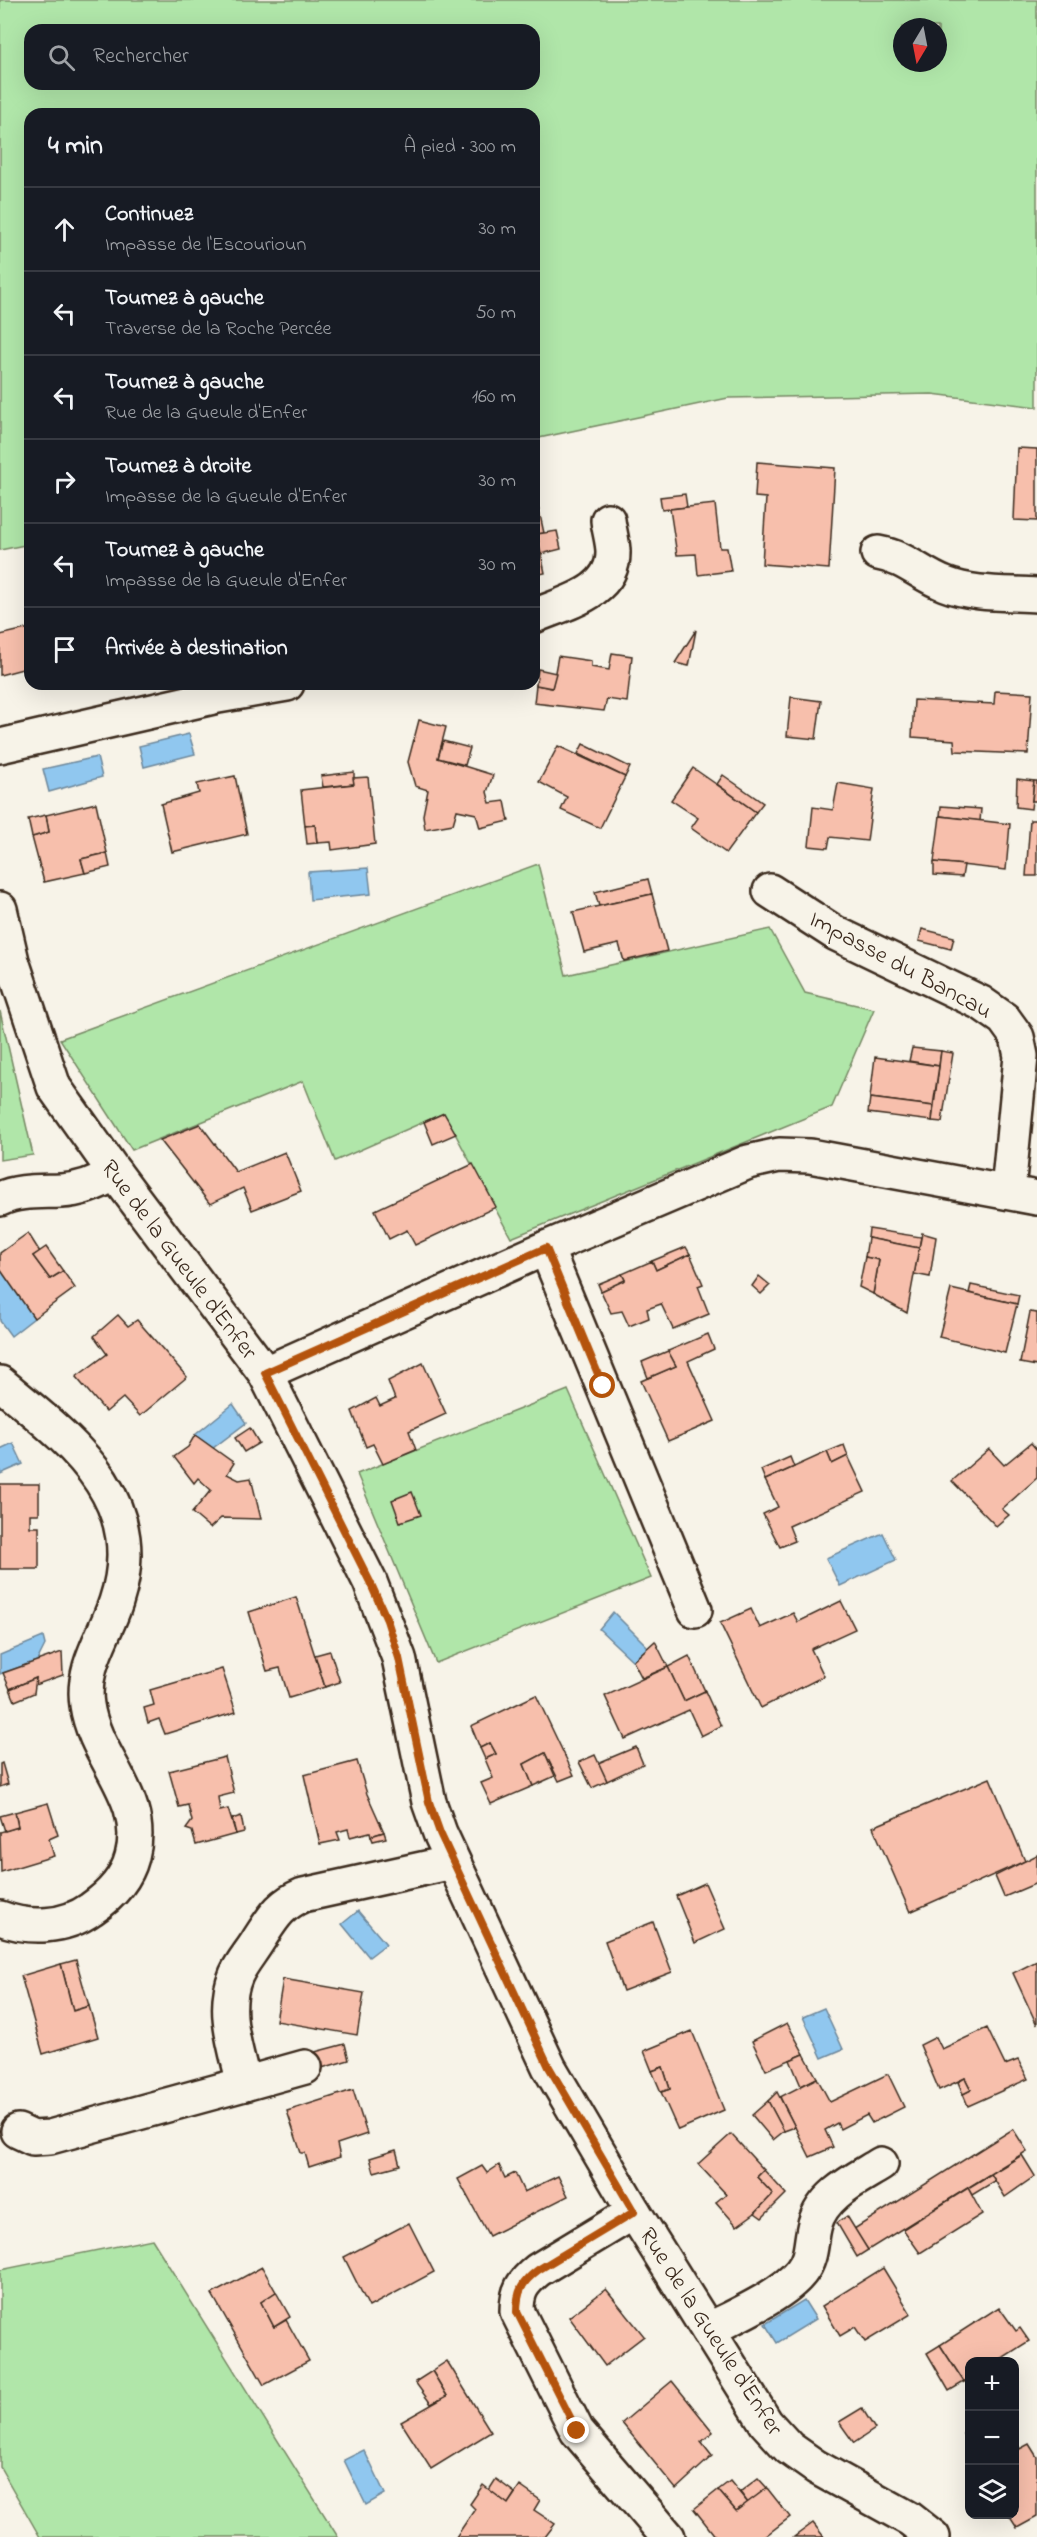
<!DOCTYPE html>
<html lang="fr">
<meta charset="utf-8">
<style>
:root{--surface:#171b24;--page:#242831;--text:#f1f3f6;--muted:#9ea1a6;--line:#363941}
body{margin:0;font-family:"Indie Flower",sans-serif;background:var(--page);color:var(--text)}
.controls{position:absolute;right:18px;bottom:18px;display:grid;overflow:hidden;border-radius:12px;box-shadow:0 6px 24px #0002}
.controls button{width:54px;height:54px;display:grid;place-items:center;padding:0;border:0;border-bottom:2px solid var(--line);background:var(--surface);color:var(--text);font:30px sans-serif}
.compass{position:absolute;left:893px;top:18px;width:54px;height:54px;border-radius:50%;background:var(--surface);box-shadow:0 6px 24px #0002;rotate:190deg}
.stop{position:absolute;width:18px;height:18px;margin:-14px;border:4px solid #b45309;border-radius:50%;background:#fff}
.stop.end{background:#b45309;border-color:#fff;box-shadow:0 2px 6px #0008}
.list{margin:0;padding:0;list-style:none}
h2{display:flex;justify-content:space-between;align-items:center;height:78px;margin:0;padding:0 24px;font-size:26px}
h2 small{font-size:20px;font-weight:400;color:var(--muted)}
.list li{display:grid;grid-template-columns:39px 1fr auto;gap:18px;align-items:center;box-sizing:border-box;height:84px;padding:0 24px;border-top:2px solid var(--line)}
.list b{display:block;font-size:22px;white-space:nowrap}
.list p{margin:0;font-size:20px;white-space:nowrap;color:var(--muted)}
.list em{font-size:20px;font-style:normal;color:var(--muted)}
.icon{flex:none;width:33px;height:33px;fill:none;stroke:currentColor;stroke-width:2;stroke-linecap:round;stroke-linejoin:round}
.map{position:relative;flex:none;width:1037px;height:2537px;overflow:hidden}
.search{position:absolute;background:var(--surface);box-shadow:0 6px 24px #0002;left:24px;top:24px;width:516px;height:66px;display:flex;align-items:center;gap:15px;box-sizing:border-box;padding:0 21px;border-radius:18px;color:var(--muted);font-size:22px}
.panel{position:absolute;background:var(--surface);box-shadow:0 6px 24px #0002;left:24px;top:108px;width:516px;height:582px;border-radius:18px}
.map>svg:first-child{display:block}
.green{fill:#b0e6a9;stroke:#768864;stroke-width:1.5;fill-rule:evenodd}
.water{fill:#90c7ef;stroke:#6e889b;stroke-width:1.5}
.building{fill:#f7bfac;stroke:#3b2a1e;stroke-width:1.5}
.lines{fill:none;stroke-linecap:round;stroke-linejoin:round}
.minor-casing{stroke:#3b2a1e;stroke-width:38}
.minor{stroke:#f7f3e8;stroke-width:33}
.route{stroke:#b45309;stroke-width:8}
.labels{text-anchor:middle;stroke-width:4.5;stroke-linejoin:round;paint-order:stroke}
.street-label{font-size:24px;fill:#3b2a1e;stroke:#f7f3e8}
</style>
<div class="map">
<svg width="1037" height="2537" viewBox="0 0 1037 2537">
<rect width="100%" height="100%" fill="#f7f3e8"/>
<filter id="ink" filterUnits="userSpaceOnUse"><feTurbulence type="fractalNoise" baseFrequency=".0167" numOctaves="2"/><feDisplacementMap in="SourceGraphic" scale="12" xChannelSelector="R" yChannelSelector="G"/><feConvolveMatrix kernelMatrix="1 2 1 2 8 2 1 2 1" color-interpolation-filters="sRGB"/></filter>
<g filter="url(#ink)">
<g class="green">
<path d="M0 0H1037V407L932 394 728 398 534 439V114H30V544L0 550ZM902 27H938V63H902ZM30 30H534V84H30Z"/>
<path d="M538 864 566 975 770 929 805 993 874 1009 832 1107 511 1238 444 1113 335 1161 303 1081 132 1150 60 1039Z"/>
<path d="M0 1011 33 1155 0 1160Z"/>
<path d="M568 1390 651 1578 436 1663 357 1474Z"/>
<path d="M152 2239 338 2537H40L0 2467V2270Z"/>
</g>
<g class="water">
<path d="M189 734 195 754 144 767 139 746Z"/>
<path d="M97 757 102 777 49 792 43 769Z"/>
<path d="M368 868 371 894 310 900 308 872Z"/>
<path d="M0 1269 34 1318 11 1336 0 1321Z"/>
<path d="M233 1404 246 1423 213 1448 195 1435Z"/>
<path d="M13 1443 23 1464 0 1474V1449Z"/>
<path d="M883 1533 896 1560 840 1586 826 1558Z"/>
<path d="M613 1612 648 1647 633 1661 599 1629Z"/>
<path d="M43 1637 45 1645 37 1661 0 1674V1655Z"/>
<path d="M358 1911 386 1944 369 1957 342 1924Z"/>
<path d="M824 2008 843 2049 822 2058 803 2017Z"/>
<path d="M804 2300 816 2319 777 2343 765 2324Z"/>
<path d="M364 2450 385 2494 366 2505 344 2460Z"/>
</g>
<g class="building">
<path d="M1017 448 1037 449V521L1014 520Z"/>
<path d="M757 462 835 468 829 569 762 564 766 498 755 497Z"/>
<path d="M685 494 687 507 662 510 660 497Z"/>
<path d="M536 495 538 506 534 507V496Z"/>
<path d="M715 504 720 548H727L731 571 698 575 696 554 677 555 670 509Z"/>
<path d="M538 506 544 533 537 534 545 573 534 575V507Z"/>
<path d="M557 531 561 549 541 554 537 534Z"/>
<path d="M30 628V667L0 675V635Z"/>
<path d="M696 630 689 666 675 663Z"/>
<path d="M612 653 632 656 627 702 607 699 604 711 534 703 536 685 552 688 558 656 591 661V667L609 670Z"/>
<path d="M30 667V677L27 678 24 668Z"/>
<path d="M538 669 556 673 552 688 536 685Z"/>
<path d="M995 691 1032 693 1028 754 955 751 954 740 912 737 914 700 994 704Z"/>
<path d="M791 697 821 701 816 739 787 736Z"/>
<path d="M419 720 446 727 438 758 493 775 487 792 490 803 505 801 509 821 480 828 476 814 457 810 453 824 425 829 423 815 428 790 415 786 408 762Z"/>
<path d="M443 741 470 748 465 765 438 758Z"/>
<path d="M583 744 630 767 625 777 578 754Z"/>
<path d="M558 746 625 777 600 828 561 810 567 797 539 782Z"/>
<path d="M693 768 756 812 726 853 691 828 698 818 671 800Z"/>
<path d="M354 772V784L323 787 321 776Z"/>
<path d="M723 775 763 803 756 812 717 784Z"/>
<path d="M235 776 247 834 172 852 161 804 199 793 197 784Z"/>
<path d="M368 777 375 844 332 850 331 842 317 843 315 825 305 826 301 790 354 784 353 778Z"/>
<path d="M1017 779 1034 781 1031 809 1016 807Z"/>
<path d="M1034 781H1037V801H1032Z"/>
<path d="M838 783 874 789 867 841 830 837 828 848 809 846 813 807 833 810Z"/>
<path d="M96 803 107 853 81 859 85 873 44 882 32 837 49 832 46 815Z"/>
<path d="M941 806 981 809 980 821 940 816Z"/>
<path d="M46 815 49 832 32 837 28 819Z"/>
<path d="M940 816 1010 824 1006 870 934 862Z"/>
<path d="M1030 820H1037V876H1026Z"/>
<path d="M315 825 317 843 307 844 305 826Z"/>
<path d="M107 853 110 867 85 873 81 859Z"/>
<path d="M934 862 964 865 962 877 934 875Z"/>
<path d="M648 879 652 894 599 906 595 892Z"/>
<path d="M652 894 667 951 624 961 619 944 584 952 573 912Z"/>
<path d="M922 929 954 937 951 949 919 941Z"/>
<path d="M912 1048 941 1051 939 1066 909 1061Z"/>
<path d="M941 1051 953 1053 942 1122 932 1121Z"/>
<path d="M875 1057 939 1066 933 1106 870 1098Z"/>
<path d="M870 1098 933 1106 932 1121 868 1113Z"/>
<path d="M444 1113 456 1134 433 1144 424 1122Z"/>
<path d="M200 1124 236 1172 285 1152 301 1191 252 1210 243 1188 210 1204 160 1140Z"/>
<path d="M473 1164 496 1207 415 1245 407 1230 389 1239 375 1210Z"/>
<path d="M869 1229 921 1237 919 1248 868 1238Z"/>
<path d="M28 1233 40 1252 33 1256 50 1279 63 1271 75 1288 34 1318 0 1269V1253Z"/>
<path d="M922 1233 936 1237 930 1277 914 1274Z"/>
<path d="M868 1238 919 1248 907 1313 873 1294 879 1260 865 1257Z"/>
<path d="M46 1247 63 1271 50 1279 33 1256Z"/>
<path d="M686 1247 690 1254 656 1270 652 1261Z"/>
<path d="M690 1254 703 1284 698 1286 709 1314 673 1329 661 1304 647 1309 649 1318 629 1326 622 1311 611 1313 601 1291 625 1280 622 1274 652 1261 656 1270Z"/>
<path d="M865 1257 879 1260 873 1294 859 1287Z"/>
<path d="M622 1274 625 1280 601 1291 598 1284Z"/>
<path d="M759 1276 770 1285 761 1294 752 1286Z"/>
<path d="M971 1285 1019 1295 1017 1304 969 1293Z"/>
<path d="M951 1289 1017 1304 1005 1353 939 1337Z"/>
<path d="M1030 1312 1037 1313V1366L1020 1363Z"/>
<path d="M118 1315 128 1326 137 1320 187 1377 140 1416 123 1398 106 1412 76 1377 107 1354 94 1336Z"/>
<path d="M708 1334 714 1349 688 1361 715 1421 668 1441 641 1381 676 1366 668 1351Z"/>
<path d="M668 1351 676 1366 648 1378 642 1362Z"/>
<path d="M423 1363 446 1414 409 1431 416 1450 383 1464 373 1444 366 1447 352 1411 376 1398 380 1406 395 1399 388 1381Z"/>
<path d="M250 1428 259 1443 244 1452 235 1438Z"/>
<path d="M195 1435 234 1463 227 1474 239 1480 251 1478 261 1519 221 1518 210 1528 192 1513 211 1490 198 1478 194 1483 174 1457 188 1447Z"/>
<path d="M1031 1443 1037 1450V1478L1002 1509 1009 1515 996 1526 952 1481 989 1449 1004 1465Z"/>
<path d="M844 1445 848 1456 832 1464 827 1452Z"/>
<path d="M827 1452 832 1464 848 1456 865 1492 789 1526 795 1541 780 1547 763 1514 778 1507 765 1480Z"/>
<path d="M790 1457 794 1467 765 1480 761 1470Z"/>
<path d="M0 1484H39V1514H30V1527H39V1569H0Z"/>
<path d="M412 1492 421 1515 400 1522 392 1500Z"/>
<path d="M296 1597 325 1687 289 1698 280 1668 267 1671 249 1612Z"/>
<path d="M841 1601 855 1629 811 1649 824 1676 761 1708 720 1623 751 1609 760 1628 793 1613 798 1622Z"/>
<path d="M655 1641 668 1667 642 1678 633 1661Z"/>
<path d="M330 1651 340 1682 325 1687 315 1655Z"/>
<path d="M62 1652 63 1675 35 1685 36 1678 10 1689 3 1673Z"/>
<path d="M689 1656 705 1691 684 1701 668 1667Z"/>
<path d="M668 1667 684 1701 705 1691 721 1726 701 1736 689 1710 625 1739 605 1696Z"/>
<path d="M222 1669 236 1712 165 1734 159 1719 148 1723 144 1708 154 1705 150 1690Z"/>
<path d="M36 1678 34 1693 15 1701 10 1689Z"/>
<path d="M536 1695 574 1775 559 1781 545 1753 524 1764 533 1786 491 1804 481 1783 493 1778 485 1759 496 1754 490 1743 480 1748 471 1726Z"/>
<path d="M490 1743 496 1754 485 1759 480 1748Z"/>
<path d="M636 1747 643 1764 607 1781 598 1763Z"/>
<path d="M545 1753 555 1776 533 1786 524 1764Z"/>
<path d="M595 1755 607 1781 592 1788 579 1762Z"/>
<path d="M225 1757 234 1793 218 1797 220 1811 228 1809 236 1834 196 1845 192 1831 186 1829 192 1821 188 1805 179 1807 169 1771Z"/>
<path d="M357 1761 367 1794 384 1832 371 1836 370 1832 350 1837 348 1829 337 1832 340 1840 320 1844 304 1775Z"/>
<path d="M2 1763 8 1784 0 1787V1764Z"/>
<path d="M990 1778 1025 1861 910 1912 873 1827Z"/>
<path d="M48 1803 58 1835 49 1839 54 1856 1 1872 0 1832 18 1827 15 1812Z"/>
<path d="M15 1812 18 1827 5 1831 0 1816Z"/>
<path d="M241 1816 244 1832 236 1834 232 1819Z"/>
<path d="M384 1832 386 1838 373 1841 371 1836Z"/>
<path d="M1037 1855V1883L1004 1897 995 1876Z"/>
<path d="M705 1883 725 1929 695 1943 676 1896Z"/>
<path d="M653 1922 672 1972 623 1991 605 1941Z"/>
<path d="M76 1960 89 2006 73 2011 61 1964Z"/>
<path d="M1037 1961V2025L1013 1973Z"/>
<path d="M61 1964 73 2011 89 2006 98 2037 43 2054 21 1976Z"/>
<path d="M283 1979 364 1993 357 2035 276 2021Z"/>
<path d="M787 2023 804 2054 766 2070 752 2041Z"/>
<path d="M987 2028 1005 2065 1018 2060 1028 2079 968 2106 963 2094 971 2090 965 2078 939 2090 920 2045 936 2037 942 2049Z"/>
<path d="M692 2031 724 2110 678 2130 661 2092 670 2089 663 2067 652 2071 644 2051Z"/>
<path d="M345 2044 349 2060 315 2070 311 2053Z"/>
<path d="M804 2054 817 2078 801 2086 790 2060Z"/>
<path d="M663 2067 670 2089 661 2092 652 2071Z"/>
<path d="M888 2074 904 2107 872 2123 867 2115 840 2129 837 2123 825 2130 833 2147 810 2157 780 2097 817 2078 830 2102Z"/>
<path d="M965 2078 971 2090 963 2094 958 2082Z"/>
<path d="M353 2090 367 2134 337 2144 340 2157 309 2167 305 2153H301L287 2111Z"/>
<path d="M777 2092 795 2127 784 2131 768 2101Z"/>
<path d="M768 2101 784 2131 773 2140 752 2115Z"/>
<path d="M1013 2129 1027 2151 868 2250 854 2229Z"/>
<path d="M731 2134 764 2170 757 2177 773 2194 755 2213 737 2226 716 2202 726 2194 698 2164Z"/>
<path d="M396 2150 400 2165 374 2172 370 2158Z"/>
<path d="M1022 2155 1035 2176 1005 2197 991 2174Z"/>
<path d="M499 2165 505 2178 515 2173 524 2192 558 2176 568 2196 489 2236 458 2179 482 2166 487 2173Z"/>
<path d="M764 2170 786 2194 762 2218 755 2213 773 2194 757 2177Z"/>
<path d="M991 2174 995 2181 972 2195 968 2188Z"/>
<path d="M968 2188 982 2214 920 2253 903 2229Z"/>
<path d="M847 2216 868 2250 857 2257 837 2223Z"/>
<path d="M409 2223 434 2272 369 2307 344 2257Z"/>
<path d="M262 2267 276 2292 261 2302 274 2327 286 2320 309 2361 264 2385 212 2294Z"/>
<path d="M883 2268 911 2314 865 2342 855 2327 840 2336 822 2306Z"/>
<path d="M606 2289 644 2336 605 2366 569 2317Z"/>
<path d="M276 2292 290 2317 274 2327 261 2302Z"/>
<path d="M999 2307 1016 2331 1020 2328 1029 2341 996 2362H970V2378L964 2382 940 2345Z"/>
<path d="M940 2345 964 2382 949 2391 927 2353Z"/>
<path d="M447 2361 491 2432 431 2469 401 2422 447 2396 432 2371Z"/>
<path d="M432 2371 447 2396 431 2404 415 2382Z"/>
<path d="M672 2381 713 2432 701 2442 712 2456 676 2489 622 2423Z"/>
<path d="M862 2408 875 2429 854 2443 839 2422Z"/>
<path d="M970 2430V2445L963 2434Z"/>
<path d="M1014 2439 1020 2449 1014 2452Z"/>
<path d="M1029 2444 1037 2457V2517L1017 2528 1008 2514H1014V2452Z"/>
<path d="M758 2478 767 2488 748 2503 740 2492Z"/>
<path d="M496 2479 515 2493 508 2504 489 2490Z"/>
<path d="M730 2481 748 2503 736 2511 718 2490Z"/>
<path d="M483 2485 508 2504 520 2486 540 2500 534 2510 555 2524 545 2537H456L475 2509 470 2504Z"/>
<path d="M767 2488 790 2517 764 2537H716L694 2509 718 2490 736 2511Z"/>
<path d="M813 2523 824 2537H794Z"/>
</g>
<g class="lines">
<defs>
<g id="minor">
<path d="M878 553C907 558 919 574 945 584 973 595 1007 593 1037 595"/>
<path d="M534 616C564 603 614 593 613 552 613 542 609 530 608 520"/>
<path d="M0 746 218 696 287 684"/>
<path d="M770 891 835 933 981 1003 1004 1019 1017 1037 1021 1056 1008 1191"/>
<path d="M0 909 12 961 54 1087 115 1173 265 1373 370 1582 399 1658 429 1802 440 1833 549 2067 634 2212 766 2423 789 2448 816 2467 910 2519 933 2537"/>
<path d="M0 1199C18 1190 41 1192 61 1191 81 1190 98 1183 115 1173"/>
<path d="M546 1248 695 1610"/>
<path d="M265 1373 546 1248 748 1162 779 1155 810 1156 1037 1198"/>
<path d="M0 1383C70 1441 150 1498 116 1602 105 1636 81 1667 87 1705 95 1760 148 1797 132 1857 126 1880 110 1896 91 1909 65 1928 29 1929 0 1918"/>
<path d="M244 2084 305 2067"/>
<path d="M18 2131 33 2138 50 2137 244 2084C236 2049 221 2010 236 1975 242 1962 252 1951 259 1939 273 1918 279 1905 303 1895L453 1862"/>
<path d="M634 2212 538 2270C522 2283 517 2291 517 2311L577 2431 668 2537"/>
<path d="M708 2330C735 2316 783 2295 801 2272 813 2257 810 2241 815 2224 823 2194 857 2179 881 2164"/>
</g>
</defs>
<use href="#minor" class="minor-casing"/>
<use href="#minor" class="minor"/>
</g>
</g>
<g class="lines" filter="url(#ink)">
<path class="route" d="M577 2431 517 2312C517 2291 522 2282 538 2270L634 2212 549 2067 440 1833 429 1802 399 1658 387 1620 370 1582 265 1373 546 1248 603 1386"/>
</g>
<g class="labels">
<g class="street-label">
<text transform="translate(901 964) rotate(28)" y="8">Impasse du Bancau</text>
<text transform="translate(180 1259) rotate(53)" y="8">Rue de la Gueule d'Enfer</text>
<text transform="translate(712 2331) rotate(57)" y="8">Rue de la Gueule d'Enfer</text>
</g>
</g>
</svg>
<div class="controls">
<button>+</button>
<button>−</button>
<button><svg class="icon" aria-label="layers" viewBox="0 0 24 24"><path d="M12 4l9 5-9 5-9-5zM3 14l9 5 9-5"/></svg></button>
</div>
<svg class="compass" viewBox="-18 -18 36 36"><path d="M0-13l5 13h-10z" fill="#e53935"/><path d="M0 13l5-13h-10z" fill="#9ea1a6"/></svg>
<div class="stop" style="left:603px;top:1386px"></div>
<div class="stop end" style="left:577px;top:2431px"></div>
<div class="search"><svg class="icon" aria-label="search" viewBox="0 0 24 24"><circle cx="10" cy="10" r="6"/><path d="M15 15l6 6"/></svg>Rechercher</div>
<section class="panel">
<h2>4 min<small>À pied · 300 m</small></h2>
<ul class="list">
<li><svg class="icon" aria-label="ahead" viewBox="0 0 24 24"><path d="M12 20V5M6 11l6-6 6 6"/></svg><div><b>Continuez</b><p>Impasse de l'Escourioun</p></div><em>30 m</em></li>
<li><svg class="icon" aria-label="left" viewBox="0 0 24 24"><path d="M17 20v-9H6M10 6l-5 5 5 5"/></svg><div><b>Tournez à gauche</b><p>Traverse de la Roche Percée</p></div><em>50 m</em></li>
<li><svg class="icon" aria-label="left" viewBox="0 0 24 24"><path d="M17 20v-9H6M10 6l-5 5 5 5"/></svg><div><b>Tournez à gauche</b><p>Rue de la Gueule d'Enfer</p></div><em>160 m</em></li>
<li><svg class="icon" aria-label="right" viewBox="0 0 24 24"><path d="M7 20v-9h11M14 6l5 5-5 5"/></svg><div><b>Tournez à droite</b><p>Impasse de la Gueule d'Enfer</p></div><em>30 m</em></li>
<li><svg class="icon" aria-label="left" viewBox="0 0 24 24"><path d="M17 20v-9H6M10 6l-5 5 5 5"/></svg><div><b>Tournez à gauche</b><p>Impasse de la Gueule d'Enfer</p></div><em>30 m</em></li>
<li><svg class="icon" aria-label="arrive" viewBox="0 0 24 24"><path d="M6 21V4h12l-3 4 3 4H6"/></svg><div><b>Arrivée à destination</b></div></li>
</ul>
</section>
</div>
